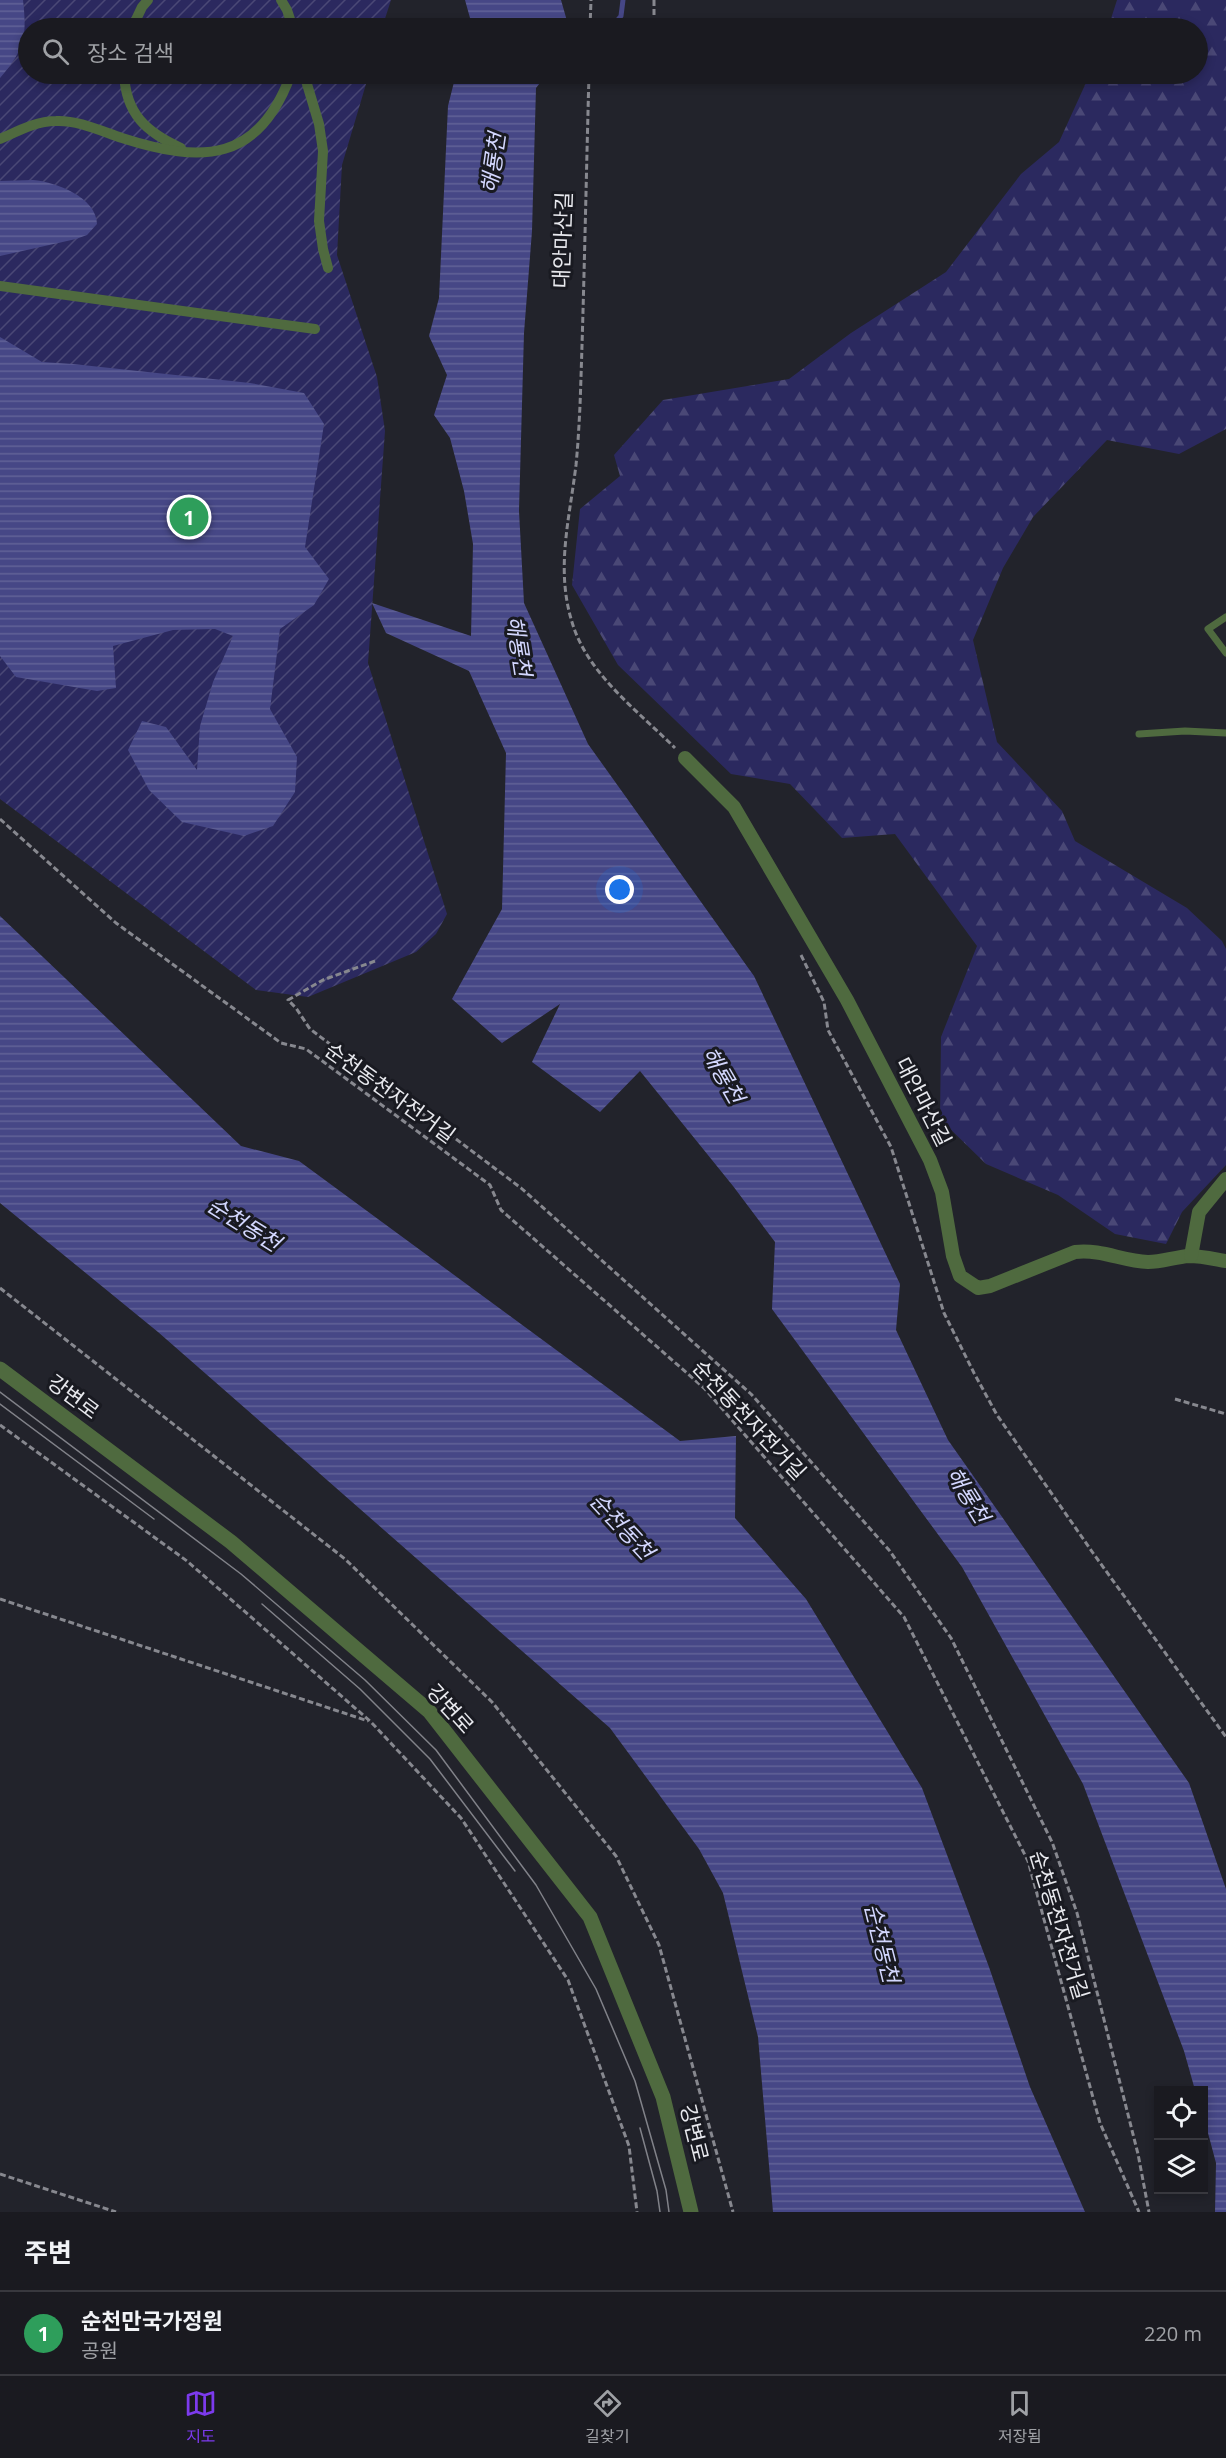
<!DOCTYPE html>
<html lang="ko">
<meta charset="utf-8">
<style>
:root{--surface:#1a1a20;--page:#232329;--text:#f1f3f6;--muted:#9fa1a5;--line:#38383e;--accent:#7c3aed}
body{margin:0;font-family:"Open Sans","Noto Sans KR",sans-serif;background:var(--page);color:var(--text)}
.controls{position:absolute;right:18px;bottom:18px;display:grid;overflow:hidden;border-radius:0px;box-shadow:0 3px 9px #0003}
.controls button{width:54px;height:54px;display:grid;place-items:center;padding:0;border:0;border-bottom:2px solid var(--line);background:var(--surface);color:var(--text);font:30px sans-serif}
.you{position:absolute;left:620px;top:890px;width:21px;height:21px;margin:-15px;border:4px solid #fff;border-radius:50%;background:#1a73e8;box-shadow:0 0 0 9px #1a73e833}
.badge{display:grid;place-items:center;width:39px;height:39px;border-radius:50%;background:var(--accent);color:#fff;font-size:20px;font-weight:700}
.pin{position:absolute;translate:-50% -50%;border:3px solid #fff;box-shadow:0 2px 6px #0006}
.list{margin:0;padding:0;list-style:none}
h2{display:flex;justify-content:space-between;align-items:center;height:78px;margin:0;padding:0 24px;font-size:26px}
h2 small{font-size:20px;font-weight:400;color:var(--muted)}
.list li{display:grid;grid-template-columns:39px 1fr auto;gap:18px;align-items:center;box-sizing:border-box;height:84px;padding:0 24px;border-top:2px solid var(--line)}
.list b{display:block;font-size:22px;white-space:nowrap}
.list p{margin:0;font-size:20px;white-space:nowrap;color:var(--muted)}
.list em{font-size:20px;font-style:normal;color:var(--muted)}
.icon{flex:none;width:33px;height:33px;fill:none;stroke:currentColor;stroke-width:2;stroke-linecap:round;stroke-linejoin:round}
.map{position:relative;flex:none;width:1226px;height:2212px;overflow:hidden}
.search{position:absolute;background:var(--surface);box-shadow:0 3px 9px #0003;left:18px;right:18px;top:18px;height:66px;display:flex;align-items:center;gap:15px;box-sizing:border-box;padding:0 21px;border-radius:33px;color:var(--muted);font-size:22px}
.sheet{height:162px;background:var(--surface)}
nav{display:flex;justify-content:space-around;align-items:center;box-sizing:border-box;height:84px;border-top:2px solid var(--line);background:var(--surface);font-size:16px;color:var(--muted)}
nav a{display:grid;justify-items:center;gap:3px}
nav .on{color:var(--accent)}
.map>svg:first-child{display:block}
.forest{fill:url(#forest-firs)}
.garden{fill:url(#garden-furrows)}
.water{fill:url(#water-rules)}
.lines{fill:none;stroke-linecap:round;stroke-linejoin:round}
.stream{stroke:#464786;stroke-width:5}
.path{stroke:#87888f;stroke-width:3;stroke-dasharray:6 3;stroke-linecap:butt}
.service{stroke:#4f6a3f;stroke-width:7}
.pedestrian{stroke:#4f6a3f;stroke-width:10}
.minor{stroke:#4f6a3f;stroke-width:14}
.tertiary{stroke:#4f6a3f;stroke-width:15}
.tram{stroke:#818289;stroke-width:1.5}
.labels{text-anchor:middle;stroke-width:6;stroke-linejoin:round;paint-order:stroke}
.street-label{font-size:21px;fill:#e8e9ee;stroke:#191a21}
.water-label{font-size:22px;font-style:italic;fill:#d3d7fe;stroke:#191a21}
</style>
<div class="map">
<svg width="1226" height="2212" viewBox="0 0 1226 2212">
<defs>
<pattern id="forest-firs" width="22" height="20" patternUnits="userSpaceOnUse" patternTransform="scale(1.5)"><rect width="22" height="20" fill="#2b295f"/><path d="M5 1l3.5 6h-7zM16 11l3.5 6h-7z" fill="#4a4876"/></pattern>
<pattern id="garden-furrows" width="10" height="10" patternUnits="userSpaceOnUse" patternTransform="scale(1.5)"><rect width="10" height="10" fill="#2b295f"/><path d="M-1 1l2-2M0 10L10 0M9 11l2-2" fill="none" stroke="#4a4876"/></pattern>
<pattern id="water-rules" width="6" height="5" patternUnits="userSpaceOnUse" patternTransform="scale(1.5)"><rect width="6" height="5" fill="#464786"/><path d="M0 2.5h6" fill="none" stroke="#616297"/></pattern>
</defs>
<rect width="100%" height="100%" fill="#22232b"/>
<path class="forest" d="M1117 0H1226V429L1179 454 1107 440 1033 517 1003 568 973 640 997 742 1062 811 1075 841 1187 908 1222 941 1226 949V1165L1182 1212 1166 1244 1115 1234 1058 1195 986 1164 940 1119 941 1037 977 946 895 834 842 838 790 784 731 774 618 665 572 585 580 509 620 476 614 455 663 400 789 379 851 333 946 272 1021 174 1059 142 1090 74H1198V28H1108Z"/>
<path class="garden" d="M0 0H391L382 28H28V74H369L342 165 337 255 377 377 385 431 368 663 447 914 436 934 416 952 308 997 256 990 0 799Z"/>
<g class="water">
<path d="M0 0H23C27 36 25 49 0 78Z"/>
<path d="M465 0H561L569 28H467L470 18Z"/>
<path d="M456 74H547L536 88 532 231 524 333 519 511 524 603 588 744 754 976 900 1284 896 1330 948 1440 1189 1783 1226 1889V2212H1215L1216 2163 1204 2118V2090H1195L1184 2051 1083 1784 962 1567 772 1309 775 1242 733 1186 640 1071 600 1112 532 1062 560 1004 502 1043 452 999 502 909 506 753 469 671 386 633 372 603 471 636 473 544 464 491 450 438 434 415 447 375 429 336 439 298 448 106Z"/>
<path d="M33 180C56 182 96 197 97 224L87 235 76 239 0 256V181Z"/>
<path d="M0 337 42 362 73 364 250 383 304 393 324 424 305 547 329 579 314 605 280 629 270 709 297 757 295 792 273 826 244 836 182 822 149 790 128 750 142 721 166 727 197 770 200 726 213 682 233 636 215 629 173 630 113 646 116 688 97 691 16 677 0 656Z"/>
<path d="M0 916 241 1146 299 1161 680 1441 736 1436 735 1518 806 1599 922 1788 989 1967 1030 2087 1085 2212H773L758 2037 723 1893 699 1849 610 1728 158 1332 0 1203Z"/>
</g>
<g class="lines">
<path class="stream" d="M611 28 621 16 623 0"/>
<g class="path">
<path d="M654 0V28"/>
<path d="M590 28 591 0"/>
<path d="M589 74C586 184 584 295 580 406 579 425 578 445 576 465 569 523 554 574 575 631 593 678 640 713 675 748"/>
<path d="M0 819 116 923 281 1043 306 1049 490 1185 501 1210 704 1388 904 1617 1028 1861 1100 2123 1139 2212"/>
<path d="M801 955 824 1002 828 1030 891 1147 944 1313 974 1373 997 1415 1093 1553 1226 1737"/>
<path d="M375 961 323 980 288 1000 296 1008 310 1029 521 1188 751 1394 889 1550 951 1638 1052 1842 1077 1913 1138 2154 1149 2212"/>
<path d="M0 1288 345 1559 492 1702 616 1856 659 1945 733 2212"/>
<path d="M1175 1399 1226 1414"/>
<path d="M0 1425 187 1561 371 1722 461 1818 568 1980 629 2146 637 2212"/>
<path d="M0 1599 368 1721"/>
<path d="M0 2174 116 2212"/>
</g>
<g class="service">
<path d="M1226 617 1208 629 1226 653"/>
<path d="M1139 734 1185 731 1226 733"/>
</g>
<g class="pedestrian">
<path d="M281 0 287 10 293 28"/>
<path d="M132 28 142 7 148 0"/>
<path d="M124 74C126 114 146 132 181 148"/>
<path d="M304 74 319 124 323 151 319 221 323 249 328 268"/>
<path d="M0 139C18 131 36 121 56 121 78 120 101 131 122 138 203 164 259 162 291 74"/>
<path d="M0 286 315 329"/>
</g>
<g class="minor">
<path d="M685 758 734 807 847 1000 930 1160 942 1192 953 1256 960 1276 978 1288 990 1286 1075 1252C1102 1249 1122 1261 1148 1262 1162 1262 1175 1257 1189 1256 1201 1256 1214 1259 1226 1261"/>
<path d="M1191 1256 1199 1212 1226 1179"/>
</g>
<path class="tertiary" d="M0 1369 231 1542 429 1711 590 1917 663 2097 691 2212"/>
<g class="tram">
<path d="M0 1392 241 1574 365 1680 436 1750 536 1885 596 1989 635 2081 666 2190 669 2212"/>
<path d="M0 1404 154 1519"/>
<path d="M262 1604 360 1689 430 1759 515 1871"/>
<path d="M640 2128 657 2191 660 2212"/>
</g>
</g>
<g class="labels">
<g class="street-label">
<text transform="translate(563 240) rotate(-88)" y="7">대안마산길</text>
<text transform="translate(390 1093) rotate(36)" y="7">순천동천자전거길</text>
<text transform="translate(923 1102) rotate(63)" y="7">대안마산길</text>
<text transform="translate(73 1397) rotate(37)" y="7">강변로</text>
<text transform="translate(749 1420) rotate(47)" y="7">순천동천자전거길</text>
<text transform="translate(450 1709) rotate(48)" y="7">강변로</text>
<text transform="translate(1059 1925) rotate(73)" y="7">순천동천자전거길</text>
<text transform="translate(694 2133) rotate(76)" y="7">강변로</text>
</g>
<g class="water-label">
<text transform="translate(493 163) rotate(-82)" y="8">해룡천</text>
<text transform="translate(519 646) rotate(81)" y="8">해룡천</text>
<text transform="translate(723 1075) rotate(60)" y="8">해룡천</text>
<text transform="translate(244 1224) rotate(32)" y="8">순천동천</text>
<text transform="translate(968 1495) rotate(58)" y="8">해룡천</text>
<text transform="translate(622 1526) rotate(47)" y="8">순천동천</text>
<text transform="translate(882 1943) rotate(76)" y="8">순천동천</text>
</g>
</g>
</svg>
<div class="controls">
<button><svg class="icon" aria-label="locate" viewBox="0 0 24 24"><circle cx="12" cy="12" r="6"/><path d="M12 2v4M12 18v4M2 12h4M18 12h4"/></svg></button>
<button><svg class="icon" aria-label="layers" viewBox="0 0 24 24"><path d="M12 4l9 5-9 5-9-5zM3 14l9 5 9-5"/></svg></button>
</div>
<div class="you"></div>
<div class="pin badge" style="left:189px;top:517px;background:#2e9e5b">1</div>
<div class="search"><svg class="icon" aria-label="search" viewBox="0 0 24 24"><circle cx="10" cy="10" r="6"/><path d="M15 15l6 6"/></svg>장소 검색</div>
</div>
<section class="sheet">
<h2>주변<small></small></h2>
<ul class="list">
<li><span class="badge" style="background:#2e9e5b">1</span><div><b>순천만국가정원</b><p>공원</p></div><em>220 m</em></li>
</ul>
</section>
<nav>
<a class="on"><svg class="icon" aria-label="map" viewBox="0 0 24 24"><path d="M3 6l6-2 6 2 6-2v14l-6 2-6-2-6 2zM9 4v14M15 6v14"/></svg>지도</a>
<a><svg class="icon" aria-label="directions" viewBox="0 0 24 24"><path d="M12 3l9 9-9 9-9-9zM9 14v-3h6M13 9l2 2-2 2"/></svg>길찾기</a>
<a><svg class="icon" aria-label="saved" viewBox="0 0 24 24"><path d="M7 4h10v16l-5-4-5 4z"/></svg>저장됨</a>
</nav>
